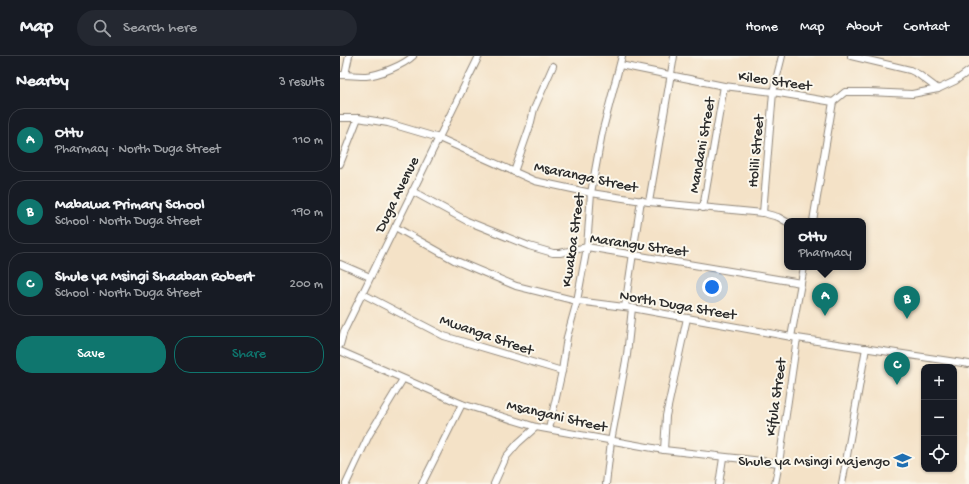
<!DOCTYPE html>
<meta charset="utf-8">
<style>
:root{--surface:#171b24;--page:#242831;--text:#f1f3f6;--muted:#9ea1a6;--line:#363941;--accent:#0f766e}
body{margin:0;font-family:"Gochi Hand",sans-serif;background:var(--page);color:var(--text)}
.controls{position:absolute;right:12px;bottom:12px;display:grid;overflow:hidden;border-radius:8px;box-shadow:0 1px 3px #0004}
.controls button{width:36px;height:36px;display:grid;place-items:center;padding:0;border:0;border-bottom:1px solid var(--line);background:var(--surface);color:var(--text);font:20px sans-serif}
.you{position:absolute;left:372px;top:231px;width:14px;height:14px;margin:-10px;border:3px solid #fff;border-radius:50%;background:#1a73e8;box-shadow:0 0 0 6px #1a73e833}
.badge{display:grid;place-items:center;width:26px;height:26px;border-radius:50%;background:var(--accent);color:#fff;font-size:13px;font-weight:700}
.pin{position:absolute;translate:-50% -33px;filter:drop-shadow(0 1px 2px #0008)}
.pin::after{content:'';position:absolute;top:21px;width:14px;height:12px;background:inherit;clip-path:polygon(0 0,100% 0,50% 100%)}
.popup{position:absolute;left:444px;top:162px;width:82px;height:52px;box-sizing:border-box;display:grid;place-content:center;border-radius:8px;background:var(--surface);filter:drop-shadow(0 1px 3px #0005);font-size:13px;white-space:nowrap;color:var(--muted)}
.popup b{font-size:15px;color:var(--text)}
.popup::after{content:'';position:absolute;left:50%;top:100%;margin-left:-8px;border:8px solid transparent;border-top-color:var(--surface)}
.list{margin:0;padding:0;list-style:none}
h2{display:flex;justify-content:space-between;align-items:center;height:52px;margin:0;padding:0 16px;font-size:17px}
h2 small{font-size:13px;font-weight:400;color:var(--muted)}
.list li{display:grid;grid-template-columns:26px 1fr auto;gap:12px;align-items:center;box-sizing:border-box;height:64px;margin:0 8px 8px;padding:0 8px;border:1px solid var(--line);border-radius:16px}
.list b{display:block;font-size:15px;white-space:nowrap}
.list p{margin:0;font-size:13px;white-space:nowrap;color:var(--muted)}
.list em{font-size:13px;font-style:normal;color:var(--muted)}
.actions{display:flex;gap:8px;padding:12px 16px}
.actions a{flex:1;padding:9px 0;border:1px solid var(--accent);border-radius:16px;text-align:center;font-size:14px;color:var(--accent)}
.actions .main{background:var(--accent);color:#fff}
.icon{flex:none;width:22px;height:22px;fill:none;stroke:currentColor;stroke-width:2;stroke-linecap:round;stroke-linejoin:round}
.map{position:relative;flex:none;width:629px;height:428px;overflow:hidden}
header{display:flex;align-items:center;gap:24px;box-sizing:border-box;height:56px;padding:0 20px;background:var(--surface);border-bottom:1px solid var(--line)}
header strong{font-size:19px}
nav{display:flex;gap:22px;margin-inline-start:auto;font-size:14px}
.search{width:280px;height:36px;background:var(--page);display:flex;align-items:center;gap:10px;box-sizing:border-box;padding:0 14px;border-radius:22px;color:var(--muted);font-size:15px}
main{display:flex}
aside{flex:1;background:var(--surface)}
.map>svg:first-child{display:block}
.lines{fill:none;stroke-linecap:round;stroke-linejoin:round}
.street-casing{stroke:#908679;stroke-width:8}
.street{stroke:#fff;stroke-width:6}
.labels{text-anchor:middle;stroke-width:4;stroke-linejoin:round;paint-order:stroke}
.street-label{font-size:15px;fill:#2b2b2b;stroke:#fbf7ec}
.poi-label{font-size:15px;fill:#2b2b2b;stroke:#fbf7ec;text-anchor:end}
</style>
<header>
<strong>Map</strong>
<div class="search"><svg class="icon" aria-label="search" viewBox="0 0 24 24"><circle cx="10" cy="10" r="6"/><path d="M15 15l6 6"/></svg>Search here</div>
<nav><a>Home</a><a>Map</a><a>About</a><a>Contact</a></nav>
</header>
<main>
<aside>
<h2>Nearby<small>3 results</small></h2>
<ul class="list">
<li><span class="badge">A</span><div><b>Ottu</b><p>Pharmacy · North Duga Street</p></div><em>110 m</em></li>
<li><span class="badge">B</span><div><b>Mabawa Primary School</b><p>School · North Duga Street</p></div><em>190 m</em></li>
<li><span class="badge">C</span><div><b>Shule ya Msingi Shaaban Robert</b><p>School · North Duga Street</p></div><em>200 m</em></li>
</ul>
<div class="actions"><a class="main">Save</a><a>Share</a></div>
</aside>
<div class="map">
<svg width="629" height="428" viewBox="0 0 629 428">
<rect width="100%" height="100%" fill="#fbf7ec"/>
<filter id="ink" filterUnits="userSpaceOnUse"><feTurbulence type="fractalNoise" baseFrequency=".025" numOctaves="2"/><feDisplacementMap in="SourceGraphic" scale="8" xChannelSelector="R" yChannelSelector="G"/><feConvolveMatrix kernelMatrix="1 2 1 2 8 2 1 2 1" color-interpolation-filters="sRGB"/></filter>
<filter id="wash" filterUnits="userSpaceOnUse"><feTurbulence type="fractalNoise" baseFrequency=".012" numOctaves="4" result="noise"/><feDisplacementMap in="SourceGraphic" scale="16" xChannelSelector="R" yChannelSelector="G"/><feGaussianBlur stdDeviation="0.9" result="paint"/><feColorMatrix in="noise" values="0 0 0 0 0 0 0 0 0 0 0 0 0 0 0 0 0 1.4 0 .05"/><feComposite in="paint" operator="in"/></filter>
<g filter="url(#wash)">
<rect width="100%" height="100%" fill="#f4e2c7"/>
</g>
<g filter="url(#ink)">
<g class="lines">
<defs>
<g id="street">
<path d="M511 0 570 14 578 18 598 33"/>
<path d="M280 9 384 30 433 36 493 46"/>
<path d="M0 19C8 19 18 20 26 20 39 19 64 9 73 0"/>
<path d="M5 19 9 0"/>
<path d="M0 62H18L48 67 99 82 195 125 251 137 309 146 423 157 438 161 447 166"/>
<path d="M0 108 18 62"/>
<path d="M174 116 190 70 194 53 213 10"/>
<path d="M72 135 127 165 189 190 213 197H220L247 191 461 227"/>
<path d="M309 146 334 0"/>
<path d="M363 152 384 30"/>
<path d="M423 157 433 36 442 0"/>
<path d="M473 165 493 46 505 36H528L572 38 598 33 615 25 629 15"/>
<path d="M55 171 114 204 176 230 237 245 292 252 457 282 629 308"/>
<path d="M0 208 30 221"/>
<path d="M23 238 104 280 222 315"/>
<path d="M285 251 301 144"/>
<path d="M451 281 464 211"/>
<path d="M0 289 4 275 139 0"/>
<path d="M0 295 122 348 196 371 324 394 439 407"/>
<path d="M209 373 222 315 227 281 237 245 247 191 251 137 262 77 282 0"/>
<path d="M324 394 326 360 347 262"/>
<path d="M6 428 29 379 63 323"/>
<path d="M82 428 122 348"/>
<path d="M154 428 166 401 178 387 196 371"/>
<path d="M266 428 271 385 287 299 292 252"/>
<path d="M379 428 383 402"/>
<path d="M435 428 439 407 457 282"/>
<path d="M502 428 526 292"/>
</g>
</defs>
<use href="#street" class="street-casing"/>
<use href="#street" class="street"/>
</g>
</g>
<defs>
<symbol id="school-bare" viewBox="-9 -9 18 18"><path d="M0-5L7-2L0 1L-7-2ZM-4 1L0 2.5L4 1V4Q0 6-4 4Z" fill="#1f6fb2" stroke="#fbf7ec" stroke-width="2.5" paint-order="stroke"/></symbol>
</defs>
<g fill-rule="evenodd">
<use href="#school-bare" x="550" y="392" width="25" height="25"/>
</g>
<g class="labels">
<g class="street-label">
<text transform="translate(435 24) rotate(8)" y="5">Kileo Street</text>
<text transform="translate(361 89) rotate(-80)" y="5">Mandani Street</text>
<text transform="translate(415 95) rotate(-85)" y="5">Holili Street</text>
<text transform="translate(246 120) rotate(12)" y="5">Msaranga Street</text>
<text transform="translate(56 138) rotate(-64)" y="5">Duga Avenue</text>
<text transform="translate(232 184) rotate(-82)" y="5">Kwakoa Street</text>
<text transform="translate(299 188) rotate(8)" y="5">Marangu Street</text>
<text transform="translate(338 248) rotate(10)" y="5">North Duga Street</text>
<text transform="translate(147 278) rotate(19)" y="5">Mwanga Street</text>
<text transform="translate(435 341) rotate(-82)" y="5">Kifula Street</text>
<text transform="translate(217 359) rotate(13)" y="5">Msangani Street</text>
</g>
<g class="poi-label">
<text x="550" y="409">Shule ya Msingi Majengo</text>
</g>
</g>
</svg>
<div class="controls">
<button>+</button>
<button>−</button>
<button><svg class="icon" aria-label="locate" viewBox="0 0 24 24"><circle cx="12" cy="12" r="6"/><path d="M12 2v4M12 18v4M2 12h4M18 12h4"/></svg></button>
</div>
<div class="you"></div>
<div class="pin badge" style="left:485px;top:260px">A</div>
<div class="popup"><b>Ottu</b>Pharmacy</div>
<div class="pin badge" style="left:567px;top:263px">B</div>
<div class="pin badge" style="left:557px;top:329px">C</div>
</div>
</main>
